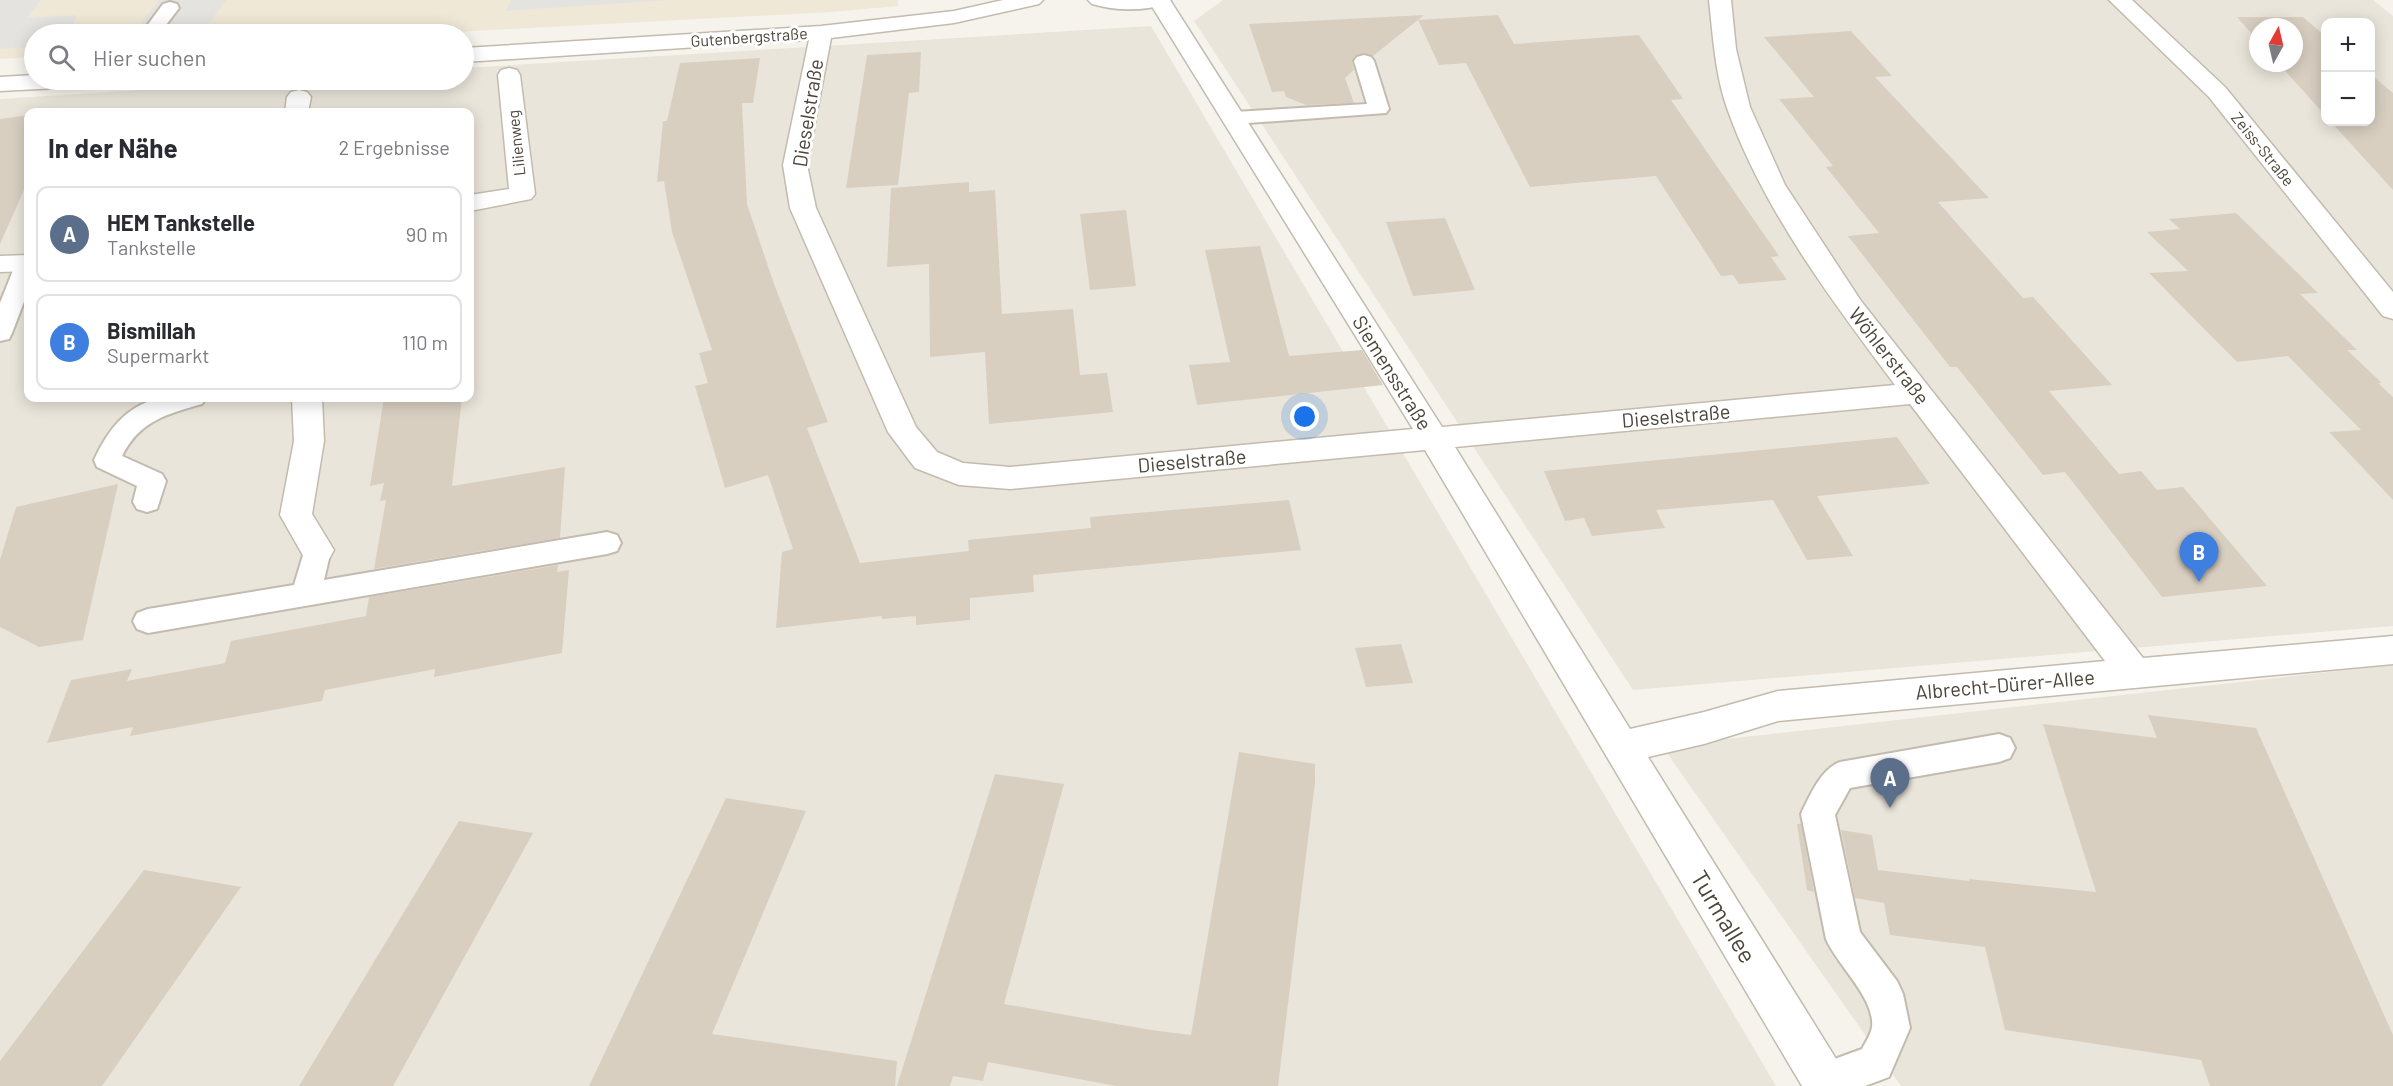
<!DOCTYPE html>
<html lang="de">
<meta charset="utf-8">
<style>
:root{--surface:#fff;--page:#f2f2f3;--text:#2b2b33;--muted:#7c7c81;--line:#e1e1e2;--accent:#111827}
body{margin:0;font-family:Barlow,sans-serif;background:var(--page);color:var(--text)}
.controls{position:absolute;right:18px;top:18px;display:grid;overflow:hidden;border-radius:12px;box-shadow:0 3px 15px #0003}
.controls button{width:54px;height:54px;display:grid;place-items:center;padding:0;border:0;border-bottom:2px solid var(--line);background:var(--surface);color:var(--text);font:30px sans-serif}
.compass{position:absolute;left:2249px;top:18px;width:54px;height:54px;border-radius:50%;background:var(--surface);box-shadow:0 3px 15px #0003;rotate:8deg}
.you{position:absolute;left:1305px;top:417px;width:21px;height:21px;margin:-15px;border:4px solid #fff;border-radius:50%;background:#1a73e8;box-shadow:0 0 0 9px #1a73e833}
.badge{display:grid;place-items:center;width:39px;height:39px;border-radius:50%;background:var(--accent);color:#fff;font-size:20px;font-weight:700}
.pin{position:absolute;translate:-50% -50px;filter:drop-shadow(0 2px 3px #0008)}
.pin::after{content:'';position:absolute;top:32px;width:21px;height:18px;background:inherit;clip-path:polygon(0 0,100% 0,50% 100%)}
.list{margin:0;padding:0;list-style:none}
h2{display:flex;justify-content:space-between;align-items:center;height:78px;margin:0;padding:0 24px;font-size:26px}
h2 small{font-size:20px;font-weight:400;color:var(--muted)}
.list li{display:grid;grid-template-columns:39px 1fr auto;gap:18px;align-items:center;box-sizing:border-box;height:96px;margin:0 12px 12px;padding:0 12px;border:2px solid var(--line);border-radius:12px}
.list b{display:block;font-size:22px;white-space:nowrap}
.list p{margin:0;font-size:20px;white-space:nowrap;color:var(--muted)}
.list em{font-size:20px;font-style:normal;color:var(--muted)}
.icon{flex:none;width:33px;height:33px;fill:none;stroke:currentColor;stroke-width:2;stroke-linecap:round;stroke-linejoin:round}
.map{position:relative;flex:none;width:2393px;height:1086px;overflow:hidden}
.search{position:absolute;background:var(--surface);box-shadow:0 3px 15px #0003;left:24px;top:24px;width:450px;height:66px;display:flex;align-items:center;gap:15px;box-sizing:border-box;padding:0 21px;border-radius:33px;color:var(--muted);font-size:22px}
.panel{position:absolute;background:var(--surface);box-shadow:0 3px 15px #0003;left:24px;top:108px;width:450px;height:294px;border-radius:12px}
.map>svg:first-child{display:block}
.residential{fill:#eae5da;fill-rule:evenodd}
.education{fill:#efe8d6}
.parking{fill:#e5e3e0}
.building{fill:#d8cfc1}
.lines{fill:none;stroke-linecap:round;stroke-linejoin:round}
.service-casing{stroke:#c2bbae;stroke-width:4}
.minor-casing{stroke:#c2bbae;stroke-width:3}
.tertiary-casing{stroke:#c2bbae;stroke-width:3}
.service{fill:#fff;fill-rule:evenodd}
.minor{fill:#fff;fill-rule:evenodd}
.tertiary{fill:#fff;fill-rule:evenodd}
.labels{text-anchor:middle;stroke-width:6;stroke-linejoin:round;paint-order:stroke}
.far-street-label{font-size:16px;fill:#4b4439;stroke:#fff}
.street-label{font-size:20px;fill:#4b4439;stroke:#fff}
.near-street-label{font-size:24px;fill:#4b4439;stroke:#fff}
</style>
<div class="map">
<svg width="2393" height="1086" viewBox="0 0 2393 1086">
<rect width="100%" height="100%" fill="#f6f3ec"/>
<g class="residential">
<path d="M1223 0H2373L2393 16V626L1633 690 1194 21ZM2326 22H2370V122H2326ZM2258 27H2294V63H2258Z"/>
<path d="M1151 26 1776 1086H0V99L294 80H464V68ZM28 112H470V398H28Z"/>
<path d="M2393 665V1086H1901L1662 746Z"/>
</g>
<path class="education" d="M0 0H898V6L831 12 418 34H34V57L0 59Z"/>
<g class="parking">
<path d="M0 0H41L26 18 77 15 68 34H34V47L0 49Z"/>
<path d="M159 0H226L201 34H132Z"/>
<path d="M511 0H669L506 11Z"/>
</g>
<g class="building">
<path d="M1424 15 1373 56 1363 53 1355 56 1352 62 1354 70 1345 78 1354 103 1306 105 1286 97 1284 91 1272 92 1249 24Z"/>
<path d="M1498 15 1514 44 1639 35 1683 99 1671 100 1779 256 1771 257 1787 280 1739 284 1733 275 1721 276 1656 176 1530 187 1466 63 1439 65 1418 20Z"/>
<path d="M2237 17H2303L2325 36V115L2278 63H2294V27H2258V41Z"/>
<path d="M1851 31 1892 76 1875 77 1989 198 1938 202 2023 298 2033 297 2112 385 2049 391 2119 474 2141 471 2157 490 2183 487 2267 586 2162 597 2065 472 2043 475 1957 367H1950L1848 236 1879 233 1826 167 1833 166 1779 99 1814 97 1764 37Z"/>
<path d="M921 52 919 92 909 93 898 185 846 188 867 55Z"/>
<path d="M760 58 753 103H742L747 204 774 284 828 422 807 428 860 563 969 551 968 540 1091 528 1090 517 1289 500 1301 550 1033 575 1034 592 970 598V620L916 625V616L882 619V616L776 628 782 552 793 549 768 475 725 488 695 386 708 383 699 353 712 350 672 232 664 181 657 182 663 121H667L680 63Z"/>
<path d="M2370 74 2393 93V190L2331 122H2370Z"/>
<path d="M28 115V181L0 244V119Z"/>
<path d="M969 182V192L995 190 1002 314 1073 309 1080 375 1107 373 1113 412 989 424 985 352 930 357 929 264 887 267 891 188Z"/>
<path d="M1126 210 1136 286 1090 290 1080 214Z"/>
<path d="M2236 213 2318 293 2300 294 2357 350H2347L2382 383H2378L2393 397V500L2329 432 2361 430 2288 356 2237 362 2149 273 2188 271 2147 232 2180 229 2169 219Z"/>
<path d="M1445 218 1475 290 1413 296 1386 222Z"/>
<path d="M1260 246 1289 356 1362 350 1383 385 1197 405 1189 365 1230 362 1205 250Z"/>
<path d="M384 398H462L452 486 565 467 560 538 374 569 386 500 380 501 384 483 370 486Z"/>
<path d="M1897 437 1930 484 1817 496 1853 556 1807 560 1773 500 1656 510 1665 528 1592 536 1584 518 1565 521 1544 471Z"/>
<path d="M118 484 83 640 39 647 0 627V560L16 507Z"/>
<path d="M558 565 557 572 569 570 562 653 434 677 435 669 325 690 322 701 130 736 133 727 47 743 71 680 132 669 127 681 225 663 231 641 366 616 369 597Z"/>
<path d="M1401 644 1413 683 1366 687 1355 648Z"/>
<path d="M2148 715 2256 728 2393 1035V1086H2210L2201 1060 2005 1030 1985 947 1890 935 1884 903 1855 898 1841 830 1872 835 1878 870 1969 881V879L2096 892 2043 724 2157 738Z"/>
<path d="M1239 752 1315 764V782L1278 1086H1116L988 1062 983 1081 953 1076 950 1086H897L995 774 1064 784 1004 1004 1151 1030 1191 1035Z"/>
<path d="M726 798 806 811 712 1034 897 1061 895 1086H589Z"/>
<path d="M459 821 533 833 393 1086H299Z"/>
<path d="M1797 824H1801L1814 892 1807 890Z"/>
<path d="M144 870 241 887 102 1086H0V1061Z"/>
</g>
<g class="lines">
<defs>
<g id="service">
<path d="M170 2 177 4 179 8 159 34H141L163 4Z"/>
<path d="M1364 55 1371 57 1374 61 1389 109 1386 113 1234 124 1227 122 1224 118 1227 114 1234 112 1367 104 1354 61 1357 57Z"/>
<path d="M28 256V291L12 333 9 339 0 341V303L16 263 20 258Z"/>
<path d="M159 398H206L202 404C167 414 139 421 122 456L162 474 166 481 157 509 147 512 137 509 133 502 137 486 97 467 94 460C108 430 125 407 159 398Z"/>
<path d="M607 532 617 535 621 543 617 551 607 554 148 633 137 629 133 621 137 613 148 609 294 585 307 542 317 539 327 542 331 550 324 580Z"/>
<path d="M1999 734 2010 738 2015 748 2010 758 1999 762 1850 788 1835 815 1860 932 1897 981 1903 994 1910 1028 1889 1077 1865 1086H1806L1805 1082 1810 1068 1862 1049C1865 1043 1871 1034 1872 1027 1875 998 1837 965 1826 939L1801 814C1810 795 1821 769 1840 762Z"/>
</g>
<g id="minor">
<path d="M1003 0H1043L1039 4 954 23 831 38 807 165 816 208 916 427 937 452 963 463 1010 467 1413 429 1148 0H1170L1442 427 1895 385C1832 301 1762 208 1727 108 1715 74 1713 36 1709 0H1731L1736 49 1750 107 1785 185 1861 301 2143 658 2393 636V664L1778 721 1704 744 1648 757 1843 1070 1849 1086H1802L1425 450 1010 489 959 485 915 468 888 432 790 208 783 165 809 40 464 62V48L821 26 954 11ZM1910 404 2105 661 1778 691 1704 712 1630 729 1455 447Z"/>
<path d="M2109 0H2132L2225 87 2393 292V319L2383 316 2209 97Z"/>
<path d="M509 68 517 70 520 75 535 194 531 199 470 211V195L509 189 498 75 501 70Z"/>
<path d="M34 75V80H89L86 85 78 87 0 91V77Z"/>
<path d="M299 90 307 92 311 97 308 112H285L287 97 291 92Z"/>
<path d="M28 255V271L0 272V256Z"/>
<path d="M292 398H322L324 441 312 514 334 550 329 559 317 563 305 559 280 515 294 441Z"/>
</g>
<path id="tertiary" d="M1088 0H1171L1167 4C1143 11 1116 11 1092 4Z"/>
</defs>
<use href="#service" class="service-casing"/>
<use href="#minor" class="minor-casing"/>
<use href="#tertiary" class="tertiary-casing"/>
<use href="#service" class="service"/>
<use href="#minor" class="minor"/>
<use href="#tertiary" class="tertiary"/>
</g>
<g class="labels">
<g class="far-street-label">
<text transform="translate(749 37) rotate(-4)" y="6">Gutenbergstraße</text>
<text transform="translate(516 143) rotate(-96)" y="6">Lilienweg</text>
<text transform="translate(2263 149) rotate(51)" y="6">Zeiss-Straße</text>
</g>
<g class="street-label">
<text transform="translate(808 113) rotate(-81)" y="7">Dieselstraße</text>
<text transform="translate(1889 356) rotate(52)" y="7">Wöhlerstraße</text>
<text transform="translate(1392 373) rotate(58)" y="7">Siemensstraße</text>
<text transform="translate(1676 416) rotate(-5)" y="7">Dieselstraße</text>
<text transform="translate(1192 461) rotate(-5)" y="7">Dieselstraße</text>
<text transform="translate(2005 685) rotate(-5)" y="7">Albrecht-Dürer-Allee</text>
</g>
<g class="near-street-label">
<text transform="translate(1723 917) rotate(59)" y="8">Turmallee</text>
</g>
</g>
</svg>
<div class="controls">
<button>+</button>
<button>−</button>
</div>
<svg class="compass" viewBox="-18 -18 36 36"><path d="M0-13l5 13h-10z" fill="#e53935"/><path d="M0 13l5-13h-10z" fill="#7c7c81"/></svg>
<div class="you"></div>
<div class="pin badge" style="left:1890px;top:808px;background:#5c6f8a">A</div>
<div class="pin badge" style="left:2199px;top:582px;background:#3f7fe0">B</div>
<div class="search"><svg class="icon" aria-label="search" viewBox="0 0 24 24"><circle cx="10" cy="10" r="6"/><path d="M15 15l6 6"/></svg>Hier suchen</div>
<section class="panel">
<h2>In der Nähe<small>2 Ergebnisse</small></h2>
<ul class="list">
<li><span class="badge" style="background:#5c6f8a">A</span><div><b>HEM Tankstelle</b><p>Tankstelle</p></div><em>90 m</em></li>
<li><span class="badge" style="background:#3f7fe0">B</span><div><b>Bismillah</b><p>Supermarkt</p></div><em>110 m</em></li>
</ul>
</section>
</div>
